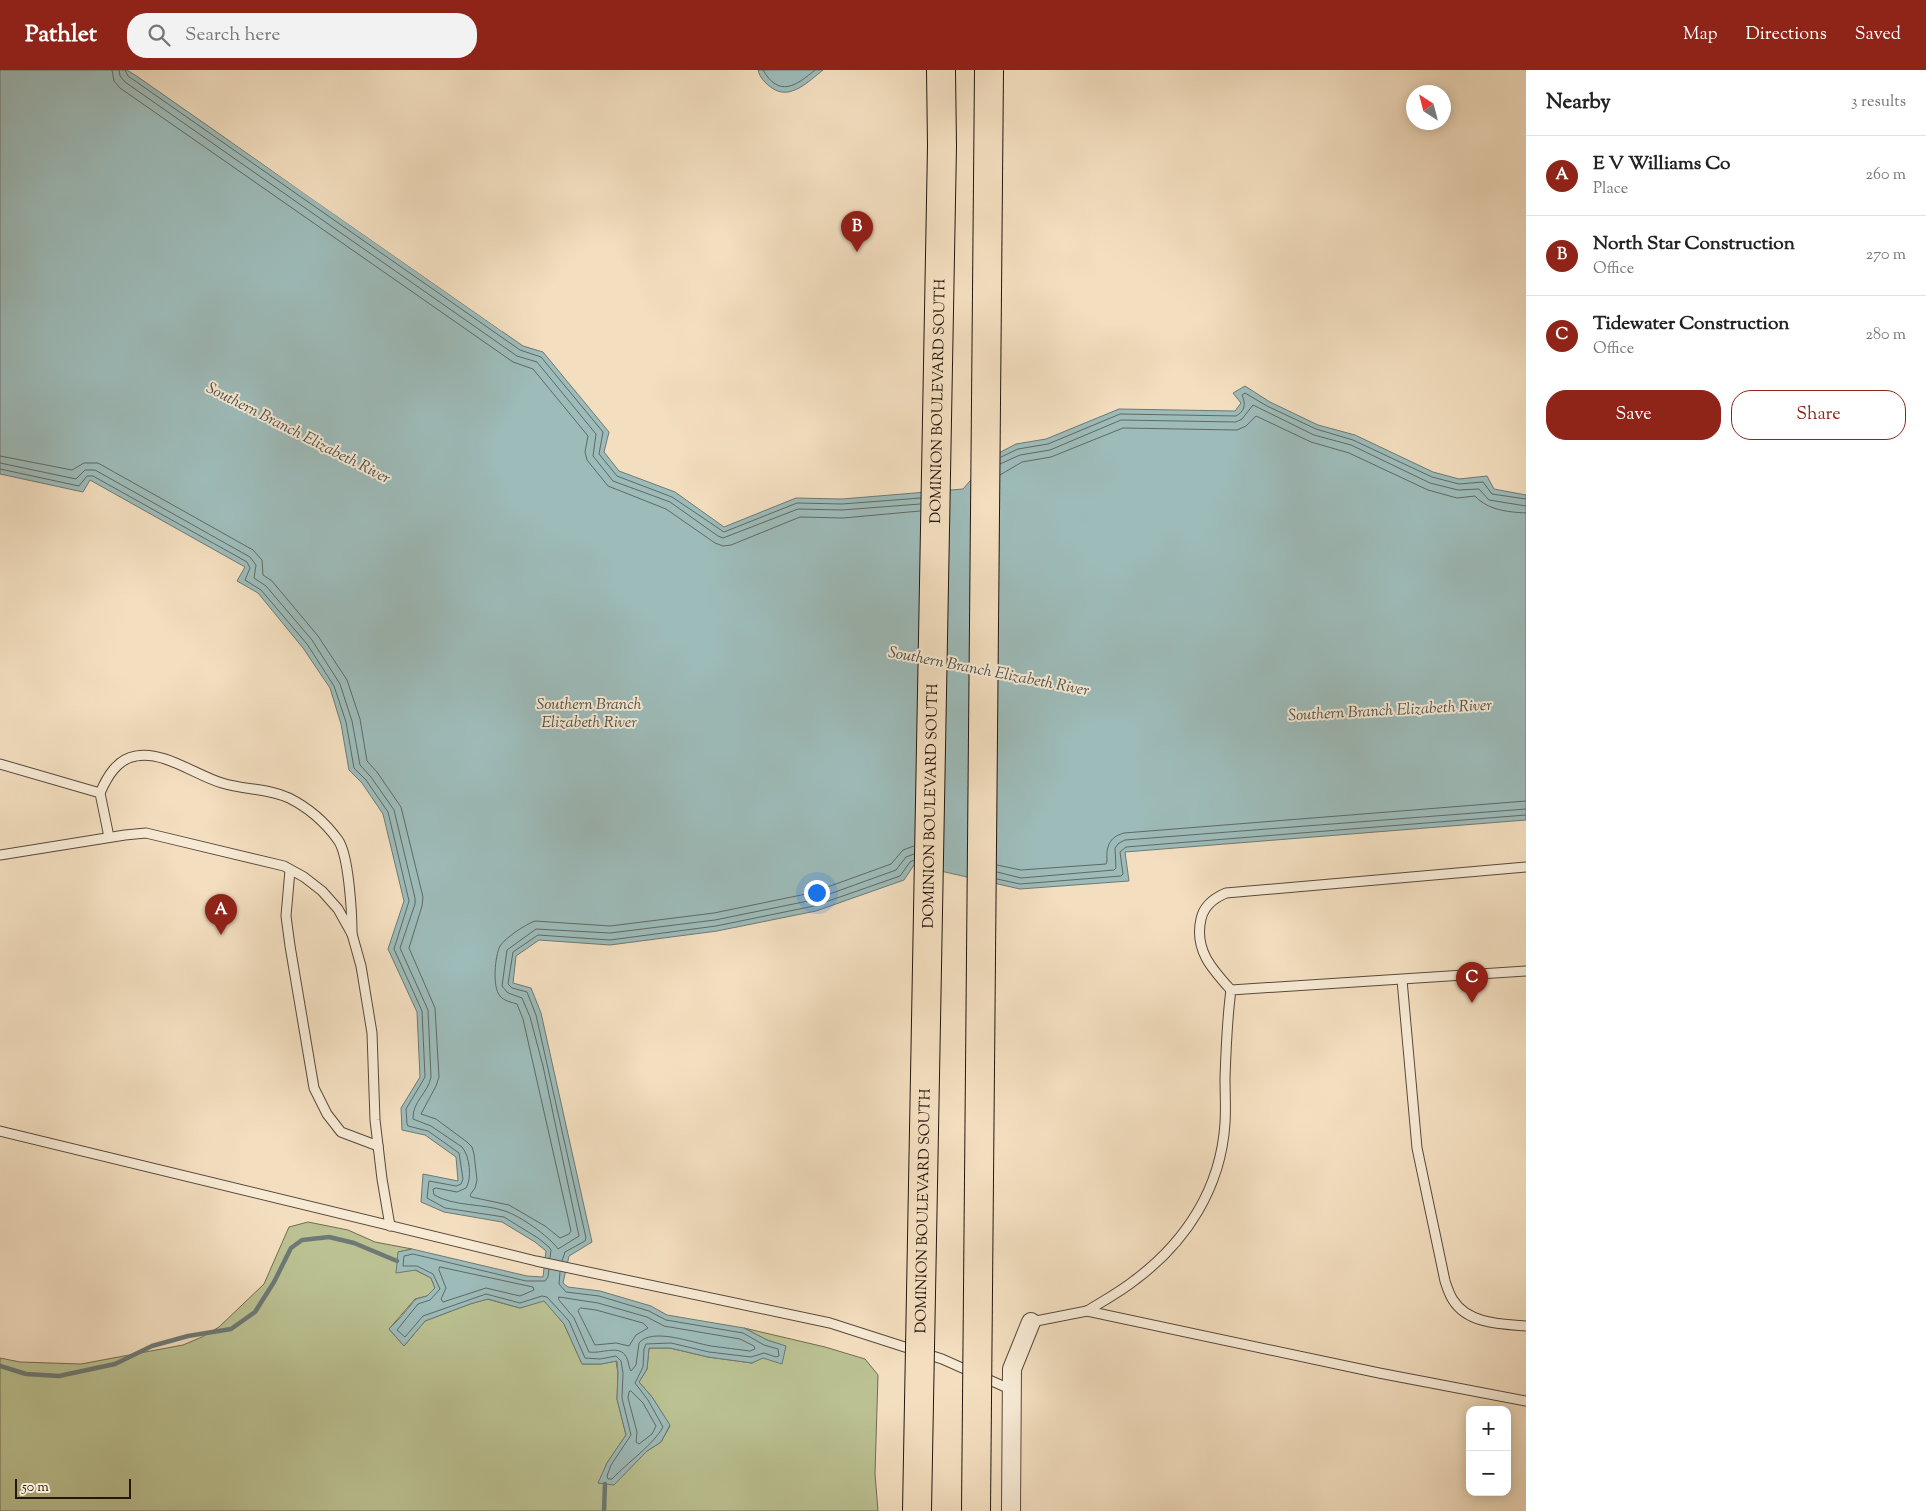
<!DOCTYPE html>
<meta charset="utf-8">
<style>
:root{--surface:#fff;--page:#f2f2f2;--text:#222;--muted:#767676;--line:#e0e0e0;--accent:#8f2418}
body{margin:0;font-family:"Sorts Mill Goudy",serif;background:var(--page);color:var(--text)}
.controls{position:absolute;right:15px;bottom:15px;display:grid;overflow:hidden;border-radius:10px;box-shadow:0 2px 12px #0003}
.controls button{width:45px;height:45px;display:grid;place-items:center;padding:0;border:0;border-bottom:1px solid var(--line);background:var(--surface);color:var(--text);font:25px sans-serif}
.compass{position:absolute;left:1406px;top:15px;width:45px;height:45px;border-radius:50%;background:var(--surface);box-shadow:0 2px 12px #0003;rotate:324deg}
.scale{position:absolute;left:15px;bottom:12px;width:116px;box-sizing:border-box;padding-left:5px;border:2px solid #24170f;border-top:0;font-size:14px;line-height:18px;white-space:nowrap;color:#24170f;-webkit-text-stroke:4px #f7ead5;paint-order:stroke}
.you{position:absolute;left:816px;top:822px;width:18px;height:18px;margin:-12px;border:4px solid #fff;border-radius:50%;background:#1a73e8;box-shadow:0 0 0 8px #1a73e833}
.badge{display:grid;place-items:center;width:32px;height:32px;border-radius:50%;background:var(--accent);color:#fff;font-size:16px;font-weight:700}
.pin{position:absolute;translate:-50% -41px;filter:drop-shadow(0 1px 2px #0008)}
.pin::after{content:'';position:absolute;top:26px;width:18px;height:15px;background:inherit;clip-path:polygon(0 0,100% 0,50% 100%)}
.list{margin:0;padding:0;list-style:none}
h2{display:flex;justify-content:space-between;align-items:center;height:65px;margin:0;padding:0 20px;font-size:21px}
h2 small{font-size:16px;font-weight:400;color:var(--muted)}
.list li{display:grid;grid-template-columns:32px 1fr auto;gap:15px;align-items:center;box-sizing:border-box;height:80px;padding:0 20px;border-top:1px solid var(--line)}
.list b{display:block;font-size:19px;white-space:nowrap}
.list p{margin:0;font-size:16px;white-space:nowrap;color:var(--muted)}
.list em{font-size:16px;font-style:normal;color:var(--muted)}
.actions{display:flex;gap:10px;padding:15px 20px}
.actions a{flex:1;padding:11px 0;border:1px solid var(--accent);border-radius:20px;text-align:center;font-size:18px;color:var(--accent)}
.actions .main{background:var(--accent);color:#fff}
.icon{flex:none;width:28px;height:28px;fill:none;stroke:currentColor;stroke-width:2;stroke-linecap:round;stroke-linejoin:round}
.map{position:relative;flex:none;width:1526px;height:1441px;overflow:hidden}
header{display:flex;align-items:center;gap:30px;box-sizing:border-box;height:70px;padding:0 25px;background:var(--accent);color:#fff}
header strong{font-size:24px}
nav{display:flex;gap:28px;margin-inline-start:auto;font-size:18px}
.search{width:350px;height:45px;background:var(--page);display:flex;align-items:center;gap:12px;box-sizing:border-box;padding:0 18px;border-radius:20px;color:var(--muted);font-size:19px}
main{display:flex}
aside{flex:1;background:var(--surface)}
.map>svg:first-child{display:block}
.green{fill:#bbc192;stroke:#706c50}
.water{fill:#9dbbb9;stroke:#6d7975}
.pier{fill:#f3debf}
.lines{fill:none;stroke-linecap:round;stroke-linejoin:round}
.shore{stroke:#606964;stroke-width:1}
.stream{stroke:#6d7975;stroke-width:4.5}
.lane-casing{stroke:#58493b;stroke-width:11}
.street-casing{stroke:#58493b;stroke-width:20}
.highway-casing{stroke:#24170f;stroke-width:30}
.lane{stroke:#f7ead5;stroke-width:9}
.street{stroke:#f7ead5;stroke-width:18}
.highway{stroke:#f3debf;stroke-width:28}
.highway-bridge-casing{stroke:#24170f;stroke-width:30;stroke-linecap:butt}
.highway-bridge{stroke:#f3debf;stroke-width:28}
.labels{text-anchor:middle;stroke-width:4;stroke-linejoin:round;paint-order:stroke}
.street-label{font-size:15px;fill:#24170f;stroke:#f7ead5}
.water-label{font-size:16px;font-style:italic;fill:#4e504a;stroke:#f7ead5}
</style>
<header>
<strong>Pathlet</strong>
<div class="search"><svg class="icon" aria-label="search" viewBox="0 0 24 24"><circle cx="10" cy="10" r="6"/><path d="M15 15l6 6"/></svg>Search here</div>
<nav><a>Map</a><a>Directions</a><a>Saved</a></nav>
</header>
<main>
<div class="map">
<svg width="1526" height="1441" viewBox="0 0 1526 1441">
<rect width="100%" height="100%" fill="#f3debf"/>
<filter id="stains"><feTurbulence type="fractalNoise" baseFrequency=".004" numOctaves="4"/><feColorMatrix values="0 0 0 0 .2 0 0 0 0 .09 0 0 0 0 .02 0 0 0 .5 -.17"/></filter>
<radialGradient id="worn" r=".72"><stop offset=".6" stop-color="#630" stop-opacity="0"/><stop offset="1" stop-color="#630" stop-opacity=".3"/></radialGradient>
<polygon class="green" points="308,1152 348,1160 375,1172 412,1179 398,1182 415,1200 431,1208 435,1218 427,1226 415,1229 389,1259 404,1276 425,1251 470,1234 487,1229 520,1238 544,1230 564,1254 582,1294 601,1294 616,1291 618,1303 617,1329 626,1365 607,1393 599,1413 614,1414 647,1381 661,1372 670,1356 652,1327 639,1312 647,1299 649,1278 670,1278 708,1287 752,1293 785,1276 767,1270 744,1258 825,1277 865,1289 878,1305 875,1404 878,1441 0,1441 0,1288 20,1292 81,1294 183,1275 202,1267 219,1257 264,1214 289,1157"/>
<g class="water">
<polygon points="0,0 127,0 138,7 523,276 543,282 609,362 604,382 619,401 675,422 724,457 796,428 842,429 963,419 991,387 1016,374 1046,369 1119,339 1235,341 1241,333 1233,323 1245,316 1270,332 1318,355 1355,365 1433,402 1459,409 1487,406 1494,419 1526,425 1526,750 1125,782 1129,811 1020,819 914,795 904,810 816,841 717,861 610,875 539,870 516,886 513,913 531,918 541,943 592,1172 569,1186 563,1213 568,1217 600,1221 651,1236 667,1245 744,1258 767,1270 786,1276 782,1294 763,1288 752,1293 708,1287 670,1278 649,1278 647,1299 639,1312 652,1327 670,1355 661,1372 647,1381 614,1415 598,1413 607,1393 626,1365 617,1329 618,1303 617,1291 601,1294 582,1294 564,1254 544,1231 520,1238 488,1229 470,1234 425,1251 404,1276 389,1259 400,1248 416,1229 427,1226 435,1218 431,1208 416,1200 396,1203 398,1182 412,1179 527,1206 543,1207 546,1181 535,1172 502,1152 444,1142 421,1132 423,1104 458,1111 456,1087 425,1065 402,1060 401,1038 420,1007 417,942 388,879 404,831 383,744 362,713 349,700 341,654 330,618 303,578 258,523 237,511 245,497 90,410 83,422 0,404"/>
<path d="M758 0H823C809 11 790 31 772 18 765 13 760 8 758 0Z"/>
</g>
<polygon class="pier" points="226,65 303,119 503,259 502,261 301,121 225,67"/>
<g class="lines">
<g class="shore">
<polyline points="112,0 114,11 120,18 513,292 533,299 588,366 585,382 587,390 608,416 666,439 715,473 723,476 731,475 800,447 843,448 920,441"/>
<polyline points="119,0 120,6 125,12 517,286 537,292 596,364 593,386 613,411 670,432 718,466 723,468 798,439 842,440 920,434"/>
<polyline points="125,0 128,6 520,280 541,287 603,362 599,384 617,406 672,427 724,462 797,433 842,434 921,428"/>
<path d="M763 0C779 28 796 16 815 0"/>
<path d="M0 386 72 400 84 393H98L253 480 262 490 263 505 272 511 318 566 347 610 360 649 367 691 377 702 401 737 423 827 422 836 409 878 435 938 439 1007 436 1016 421 1044 436 1049 467 1072 472 1077 474 1084 477 1110 475 1118 470 1125 471 1127 509 1135 545 1156 560 1168 569 1164 571 1161 523 949 517 934C511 932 504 931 500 926 492 917 495 886 500 876 505 868 526 854 535 851L610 856 714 843 811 823 891 794 903 780 914 776"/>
<path d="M1001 387 1018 379 1048 374 1120 344 1236 346C1245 341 1246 334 1242 325L1245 323 1267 336 1316 359 1353 370 1432 407 1459 414 1483 412 1492 424 1526 429"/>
<path d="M0 393 76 409 85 400H95L250 487 256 495 254 508 266 516 312 570 340 614 352 651 360 695 371 707 394 740 415 828V834L400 878 428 940 431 1007C428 1023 412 1032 413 1049L431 1056 462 1077C470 1086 472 1109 466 1118L457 1122 436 1118 433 1119 434 1125C456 1137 481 1133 505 1141 520 1146 549 1166 558 1179L579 1166 543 996 530 947 522 928 508 923 502 916 507 880 536 859 610 863 715 850 813 830 896 800 906 787 914 784"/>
<polyline points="1000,394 1020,385 1050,380 1121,350 1236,352 1242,349 1253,335 1314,365 1351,375 1430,413 1458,420 1479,419 1489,430 1526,436"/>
<polyline points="0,399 79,416 87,406 93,406 247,492 250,498 245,510 261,520 307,574 334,616 346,652 354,698 366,710 388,742 409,831 394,879 422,941 425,1007 406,1039 407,1054 408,1056 428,1061 459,1083 463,1109 461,1114 456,1116 429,1111 427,1128 445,1138 504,1147 538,1168 549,1177 551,1180 550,1188"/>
<path d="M1000 405 1022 392 1051 387 1123 358 1237 360 1246 356 1256 346 1311 372 1349 383 1428 420 1457 428 1475 426C1488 440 1507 442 1526 443"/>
<path d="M997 795 1021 800 1106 794 1107 791C1106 777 1109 767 1124 763L1526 731"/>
<polyline points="997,802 1021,808 1114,800 1116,798 1115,778 1119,773 1125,770 1526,739"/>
<polyline points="997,809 1020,814 1121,806 1123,804 1120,782 1126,777 1526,745"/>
<polyline points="562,1191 565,1182 585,1171 586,1168 536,945 527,922 512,918 508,914 513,882 538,865 610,870 716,856 814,836 900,806 910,792 914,790"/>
<polygon points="440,1197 533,1217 534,1220 520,1226 486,1218 443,1232 441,1229 446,1218 439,1200"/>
<path d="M549 1199 548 1207 545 1211H526L413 1184 404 1186 403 1196H417L433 1204 440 1219 430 1230 418 1234 397 1260 405 1267 423 1246 486 1224 520 1233 542 1226 547 1227 569 1251 585 1288 600 1289 616 1286 621 1291 623 1303 622 1328 631 1365 611 1395 607 1406 608 1409H612C627 1393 654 1374 663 1357L648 1330 635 1313 643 1297 644 1279 646 1274 671 1273 709 1282 751 1287 764 1283 776 1287 779 1286 778 1279 764 1275 743 1263 666 1250 649 1241 599 1226 566 1222 559 1214 560 1202"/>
<path d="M559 1227 598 1233 647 1247 664 1256 740 1269 754 1276 755 1279 750 1281C737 1279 724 1278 711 1276 693 1273 652 1257 639 1273L636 1295 631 1301C628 1296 629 1290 625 1285 618 1275 600 1284 589 1282L574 1248 559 1230Z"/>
<polygon points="581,1238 596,1240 643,1253 648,1258 636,1265 629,1276 616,1273 595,1275 578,1241"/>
<polygon points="631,1321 643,1333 656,1356 652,1364 639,1374 636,1372 637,1362 628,1328 629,1322"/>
</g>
<g class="stream">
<polyline points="0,1296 26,1304 59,1306 115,1294 152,1276 188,1266 231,1259 255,1242 274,1212 291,1178 302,1170 329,1167 354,1173 397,1191"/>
<polyline points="604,1441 605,1414"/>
</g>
<defs>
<g id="lane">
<polyline points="0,694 100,723 109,767"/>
<path d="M100 723C107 707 117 689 136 686 163 680 197 706 222 713 244 720 268 718 289 728 309 738 325 752 338 770 349 785 352 844 352 864"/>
<polyline points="0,785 125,765 146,763 284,796 304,807 322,821 338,839 352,864 361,896 372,963 375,1050 382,1109 390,1156"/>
<polyline points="290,800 286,846 290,876 314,1018 327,1044 341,1062 378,1076"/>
<path d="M1402 910 1417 1078 1445 1211C1447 1217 1449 1224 1453 1230 1468 1254 1501 1254 1526 1256"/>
<path d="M1231 920C1212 899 1194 880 1201 849 1204 835 1214 828 1226 823L1526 797"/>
<polyline points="0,1061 536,1191 830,1253 942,1289 1012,1320"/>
<path d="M1087 1241C1103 1231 1120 1222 1135 1210 1186 1172 1221 1118 1225 1053 1226 1038 1225 1023 1225 1008 1226 978 1227 949 1231 920L1526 901"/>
<polyline points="1031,1252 1087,1241 1379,1303 1526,1331"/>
</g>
<polyline id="street" points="1011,1441 1012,1299 1031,1252"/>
<g id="highway">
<path id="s1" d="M926 951 942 76 941 0"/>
</g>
</defs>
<use href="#lane" class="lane-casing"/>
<use href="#street" class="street-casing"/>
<use href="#highway" class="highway-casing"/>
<use href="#lane" class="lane"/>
<use href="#street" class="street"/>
<use href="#highway" class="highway"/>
<defs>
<g id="highway-bridge">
<path id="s2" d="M917 1441 926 951"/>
<polyline points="976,1441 989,0"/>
</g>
</defs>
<use href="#highway-bridge" class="highway-bridge-casing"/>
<use href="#highway-bridge" class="highway-bridge"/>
</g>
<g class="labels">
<g class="street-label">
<text dy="5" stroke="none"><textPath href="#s1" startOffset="620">DOMINION BOULEVARD SOUTH</textPath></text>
<text dy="5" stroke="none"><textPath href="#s1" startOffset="215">DOMINION BOULEVARD SOUTH</textPath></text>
<text dy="5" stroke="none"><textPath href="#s2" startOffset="300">DOMINION BOULEVARD SOUTH</textPath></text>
</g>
<g class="water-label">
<text transform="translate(299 362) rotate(27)" y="6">Southern Branch Elizabeth River</text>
<text transform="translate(989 600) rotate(11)" y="6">Southern Branch Elizabeth River</text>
<text x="589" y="639">Southern Branch<tspan x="589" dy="18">Elizabeth River</tspan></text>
<text transform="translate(1390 639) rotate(-3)" y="6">Southern Branch Elizabeth River</text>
</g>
</g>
<rect width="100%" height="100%" filter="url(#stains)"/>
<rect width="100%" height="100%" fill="url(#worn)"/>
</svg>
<div class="controls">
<button>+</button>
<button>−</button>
</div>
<svg class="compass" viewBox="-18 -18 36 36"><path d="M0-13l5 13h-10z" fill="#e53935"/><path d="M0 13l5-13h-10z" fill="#767676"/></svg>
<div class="scale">50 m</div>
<div class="you"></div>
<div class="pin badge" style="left:221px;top:865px">A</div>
<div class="pin badge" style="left:857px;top:182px">B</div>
<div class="pin badge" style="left:1472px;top:933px">C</div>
</div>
<aside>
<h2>Nearby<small>3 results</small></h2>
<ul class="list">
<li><span class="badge">A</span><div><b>E V Williams Co</b><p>Place</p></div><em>260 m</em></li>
<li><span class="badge">B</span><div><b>North Star Construction</b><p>Office</p></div><em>270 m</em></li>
<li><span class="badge">C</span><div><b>Tidewater Construction</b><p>Office</p></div><em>280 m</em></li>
</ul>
<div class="actions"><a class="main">Save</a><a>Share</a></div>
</aside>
</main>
